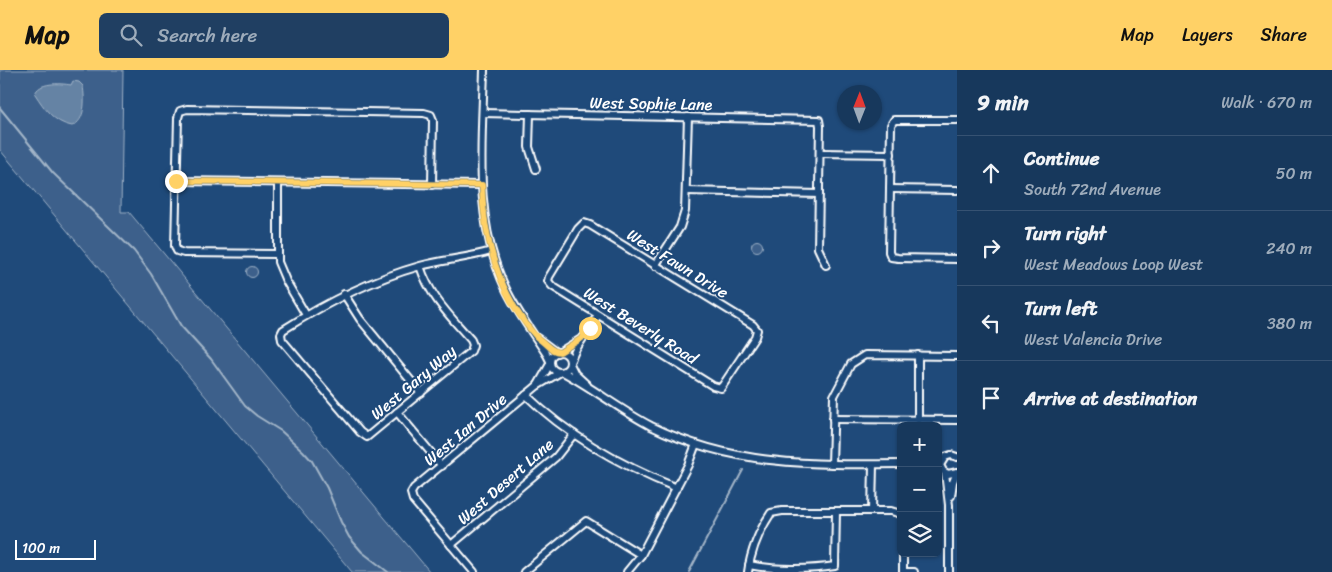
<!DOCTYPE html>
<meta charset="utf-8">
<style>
:root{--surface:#17385c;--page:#203f62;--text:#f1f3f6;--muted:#9eacbb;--line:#365272;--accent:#ffd166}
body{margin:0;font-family:Sriracha,sans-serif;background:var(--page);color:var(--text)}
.controls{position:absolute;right:15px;bottom:15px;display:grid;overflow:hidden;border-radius:8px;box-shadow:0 1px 4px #0004}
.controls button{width:45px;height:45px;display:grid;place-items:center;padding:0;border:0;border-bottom:1px solid var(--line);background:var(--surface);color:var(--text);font:25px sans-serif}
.compass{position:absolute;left:837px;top:15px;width:45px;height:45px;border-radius:50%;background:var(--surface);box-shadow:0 1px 4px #0004;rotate:1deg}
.scale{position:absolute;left:15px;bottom:12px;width:81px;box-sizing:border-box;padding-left:5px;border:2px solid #fff;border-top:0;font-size:14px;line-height:18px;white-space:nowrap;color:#fff;-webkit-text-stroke:4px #1f4a7a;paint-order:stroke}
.stop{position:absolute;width:15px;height:15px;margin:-11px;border:4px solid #ffd166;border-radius:50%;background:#fff}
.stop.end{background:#ffd166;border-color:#fff;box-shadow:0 1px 5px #0008}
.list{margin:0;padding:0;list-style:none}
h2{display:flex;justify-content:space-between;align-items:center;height:65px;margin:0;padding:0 20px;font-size:21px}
h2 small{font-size:16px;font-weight:400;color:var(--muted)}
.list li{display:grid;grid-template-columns:32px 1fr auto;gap:15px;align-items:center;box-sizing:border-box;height:75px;padding:0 20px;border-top:1px solid var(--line)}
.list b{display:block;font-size:19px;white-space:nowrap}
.list p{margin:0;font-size:16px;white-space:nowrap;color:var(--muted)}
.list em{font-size:16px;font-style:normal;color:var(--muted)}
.icon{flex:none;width:28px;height:28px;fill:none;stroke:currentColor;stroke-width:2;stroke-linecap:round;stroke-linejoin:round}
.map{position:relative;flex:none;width:957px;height:502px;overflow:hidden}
header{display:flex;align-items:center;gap:30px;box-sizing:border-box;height:70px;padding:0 25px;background:var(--accent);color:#111}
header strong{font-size:24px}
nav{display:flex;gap:28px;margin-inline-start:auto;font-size:18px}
.search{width:350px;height:45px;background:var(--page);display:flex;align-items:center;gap:12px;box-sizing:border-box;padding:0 18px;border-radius:8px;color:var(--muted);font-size:19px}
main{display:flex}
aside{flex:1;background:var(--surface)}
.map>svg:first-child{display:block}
.green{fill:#3c618b;stroke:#9eb0c5}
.water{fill:#6583a4;stroke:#a3b5c8}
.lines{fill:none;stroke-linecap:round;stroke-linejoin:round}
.stream{stroke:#a3b5c8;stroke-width:2}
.minor-casing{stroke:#fff;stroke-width:10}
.minor{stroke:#1f4a7a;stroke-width:6}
.route{stroke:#ffd166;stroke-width:6}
.labels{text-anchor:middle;stroke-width:4;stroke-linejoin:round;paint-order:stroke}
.street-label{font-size:16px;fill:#fff;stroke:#1f4a7a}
</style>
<header>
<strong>Map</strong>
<div class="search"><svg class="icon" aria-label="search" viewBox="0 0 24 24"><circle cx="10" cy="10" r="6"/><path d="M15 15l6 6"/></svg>Search here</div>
<nav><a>Map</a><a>Layers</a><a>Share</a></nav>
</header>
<main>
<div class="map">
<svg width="957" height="502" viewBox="0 0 957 502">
<rect width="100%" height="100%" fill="#1f4a7a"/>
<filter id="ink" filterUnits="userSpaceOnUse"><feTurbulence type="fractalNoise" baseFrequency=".02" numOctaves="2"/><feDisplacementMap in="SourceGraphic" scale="10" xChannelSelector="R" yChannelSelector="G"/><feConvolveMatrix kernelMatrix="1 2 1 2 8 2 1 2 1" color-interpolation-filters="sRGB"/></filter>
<g filter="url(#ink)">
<g class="green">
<polygon points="0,0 123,0 121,142 129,142 430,502 352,502 0,80"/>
<circle cx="757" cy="176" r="5.5"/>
<circle cx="252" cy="202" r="5.5"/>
</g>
<path class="water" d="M73 11 79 12 83 16C85 29 86 51 72 56 54 53 44 38 35 24 38 12 60 13 71 15Z"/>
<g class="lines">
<g class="stream">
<polyline points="0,38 53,103 134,181 151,204 181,256 211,289 245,336 257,346 281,361 303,381 312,391 327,418 341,452 349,467 362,482 388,502"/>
<polyline points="689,502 743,400"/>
</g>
<defs>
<g id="minor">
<path d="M484 0C482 73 473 149 505 217 516 241 533 263 547 285L550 291"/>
<polyline points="483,43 819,50 820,56 818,178 826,195"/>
<polyline points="530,44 529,77 536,99"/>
<polyline points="957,50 894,50 891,55 889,182 891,187 898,188 957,189"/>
<polyline points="820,83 891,84"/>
<polyline points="176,111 482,115"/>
<polyline points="278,113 278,192 286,211 306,245"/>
<polyline points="890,119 957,120"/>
<polyline points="687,121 819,124"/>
<polygon points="584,153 590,155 753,255 757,260 755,267 721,318 713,316 552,216 548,211 549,207 578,159"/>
<polyline points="277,184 184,183 177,181 175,176 178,48 180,41 187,39 424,43 431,45 433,50 432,115"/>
<path d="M420 196C430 227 450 246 471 270L473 275 471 281 367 367 360 362 282 270 281 264 283 260C327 232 370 210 420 196 443 190 468 188 491 181"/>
<polyline points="655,196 680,157 685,141 688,47"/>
<polyline points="344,224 360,249 421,323"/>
<polyline points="537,268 557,283"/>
<circle cx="560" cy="292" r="10"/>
<polyline points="560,282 581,269"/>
<polyline points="570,292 576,279 598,245"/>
<polyline points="570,294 575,304 587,315"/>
<path d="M563 302C593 318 620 340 651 356 733 396 811 395 901 394"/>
<polyline points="538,315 550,294"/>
<path d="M526 325C569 367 622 396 677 418"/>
<polyline points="397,342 442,396"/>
<polyline points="833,349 957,350"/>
<polyline points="918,350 918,285"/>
<polyline points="957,387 951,385 945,387 940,395 943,401 948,404 957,402"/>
<polyline points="832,394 834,326 851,294 865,285 957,286"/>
<polyline points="945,403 949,435 949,502"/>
<polyline points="951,426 953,412 957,402"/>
<polyline points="872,441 873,395"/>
<polyline points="451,475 556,387 574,364"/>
<polyline points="903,483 903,502"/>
<path d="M749 495C773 500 810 500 835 496L836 441"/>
<polyline points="474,502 413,430 411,423 414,418 537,316 559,303"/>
<polyline points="524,502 586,451 641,485"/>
<polyline points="627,502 641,485 688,395 696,374"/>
<path d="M748 502C751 480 759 461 771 443L782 441H891L901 444"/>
<polyline points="903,502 914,502"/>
</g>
</defs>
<use href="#minor" class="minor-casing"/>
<use href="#minor" class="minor"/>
</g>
</g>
<g class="lines" filter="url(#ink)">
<path class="route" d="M176 111 482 115C483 166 499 226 535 265 537 268 541 270 544 273 549 277 553 282 560 282L582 268 590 258"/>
</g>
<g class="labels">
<g class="street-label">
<text transform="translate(651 33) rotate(1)" y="6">West Sophie Lane</text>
<text transform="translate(678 193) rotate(32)" y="6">West Fawn Drive</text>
<text transform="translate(641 255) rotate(32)" y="6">West Beverly Road</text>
<text transform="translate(413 312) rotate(-40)" y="6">West Gary Way</text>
<text transform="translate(465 359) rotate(-40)" y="6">West Ian Drive</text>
<text transform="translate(505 411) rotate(-41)" y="6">West Desert Lane</text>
</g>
</g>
</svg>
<div class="controls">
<button>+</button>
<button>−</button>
<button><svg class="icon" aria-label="layers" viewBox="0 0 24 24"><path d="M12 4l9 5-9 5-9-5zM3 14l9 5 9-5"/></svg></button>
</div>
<svg class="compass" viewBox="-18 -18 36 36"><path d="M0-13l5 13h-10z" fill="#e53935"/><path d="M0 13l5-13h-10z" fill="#9eacbb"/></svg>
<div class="scale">100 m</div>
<div class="stop" style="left:590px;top:258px"></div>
<div class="stop end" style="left:176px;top:111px"></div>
</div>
<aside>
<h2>9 min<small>Walk · 670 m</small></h2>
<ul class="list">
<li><svg class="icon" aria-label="ahead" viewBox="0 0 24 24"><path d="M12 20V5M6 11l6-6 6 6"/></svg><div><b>Continue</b><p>South 72nd Avenue</p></div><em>50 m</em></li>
<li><svg class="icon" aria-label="right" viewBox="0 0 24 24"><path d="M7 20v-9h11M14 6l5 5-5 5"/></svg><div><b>Turn right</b><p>West Meadows Loop West</p></div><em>240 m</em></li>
<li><svg class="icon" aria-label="left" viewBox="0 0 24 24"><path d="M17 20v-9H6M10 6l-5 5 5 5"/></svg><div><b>Turn left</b><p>West Valencia Drive</p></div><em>380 m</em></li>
<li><svg class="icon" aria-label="arrive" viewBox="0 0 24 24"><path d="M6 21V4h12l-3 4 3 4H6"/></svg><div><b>Arrive at destination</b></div></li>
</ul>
</aside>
</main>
